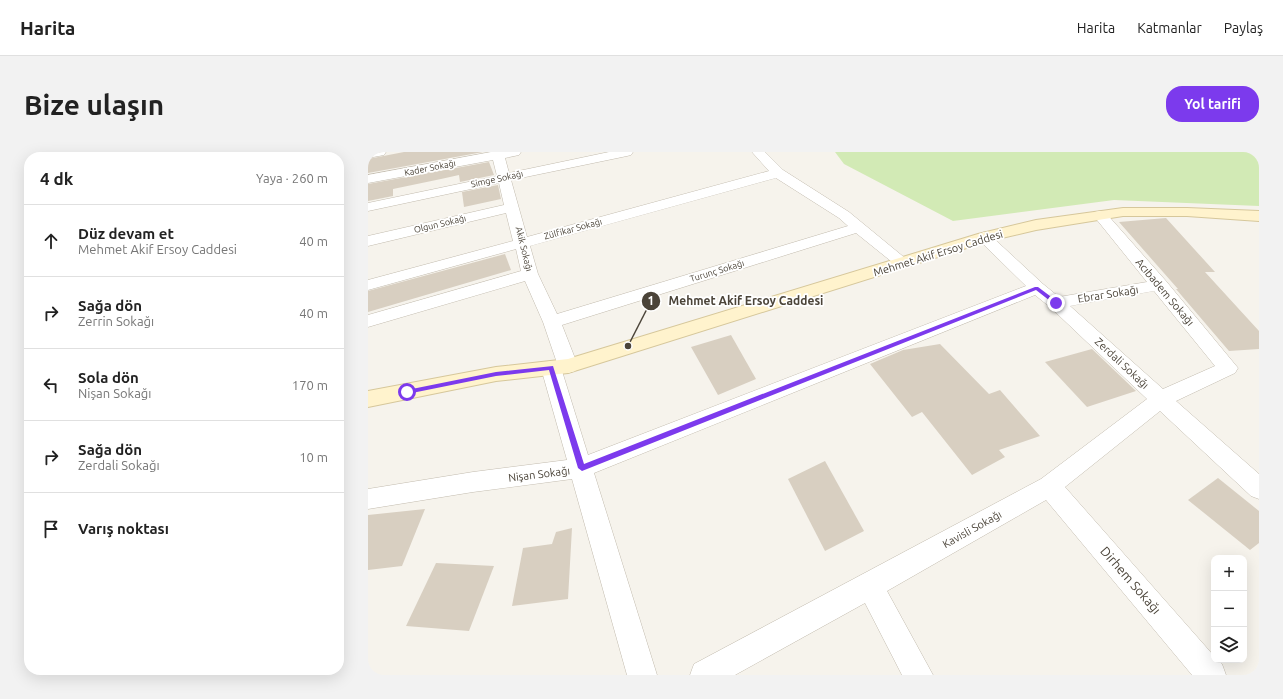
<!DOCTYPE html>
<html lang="tr">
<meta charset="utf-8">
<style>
:root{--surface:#fff;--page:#f2f2f2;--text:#222;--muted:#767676;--line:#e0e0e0;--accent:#7c3aed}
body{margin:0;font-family:Ubuntu,sans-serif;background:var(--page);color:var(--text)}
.controls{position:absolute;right:12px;bottom:12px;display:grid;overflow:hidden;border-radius:8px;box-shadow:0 4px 16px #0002}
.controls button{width:36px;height:36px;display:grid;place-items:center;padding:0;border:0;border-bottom:1px solid var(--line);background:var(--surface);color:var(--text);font:20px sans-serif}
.stop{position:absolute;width:12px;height:12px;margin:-9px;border:3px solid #7c3aed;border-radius:50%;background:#fff}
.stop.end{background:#7c3aed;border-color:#fff;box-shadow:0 1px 4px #0008}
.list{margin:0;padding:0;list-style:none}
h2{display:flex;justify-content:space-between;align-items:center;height:52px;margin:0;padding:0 16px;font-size:17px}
h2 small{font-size:13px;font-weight:400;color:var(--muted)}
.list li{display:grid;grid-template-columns:26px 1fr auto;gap:12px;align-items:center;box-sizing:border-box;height:72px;padding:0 16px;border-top:1px solid var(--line)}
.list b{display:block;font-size:15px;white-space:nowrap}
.list p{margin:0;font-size:13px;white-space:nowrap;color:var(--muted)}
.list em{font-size:13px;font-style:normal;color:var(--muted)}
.icon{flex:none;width:22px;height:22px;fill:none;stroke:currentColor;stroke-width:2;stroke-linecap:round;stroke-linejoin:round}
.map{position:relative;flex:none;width:891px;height:523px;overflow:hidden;border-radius:16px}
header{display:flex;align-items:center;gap:24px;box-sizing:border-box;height:56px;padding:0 20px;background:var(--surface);border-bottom:1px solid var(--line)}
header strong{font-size:19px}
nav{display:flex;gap:22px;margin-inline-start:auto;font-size:14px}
.intro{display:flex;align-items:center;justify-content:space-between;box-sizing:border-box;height:96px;padding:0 24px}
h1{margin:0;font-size:28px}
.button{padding:10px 18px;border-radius:16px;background:var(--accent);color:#fff;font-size:14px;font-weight:700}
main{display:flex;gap:24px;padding:0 24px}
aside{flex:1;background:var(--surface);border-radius:16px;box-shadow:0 4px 16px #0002}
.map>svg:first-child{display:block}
.green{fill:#d2eab5}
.building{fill:#d8cfc1}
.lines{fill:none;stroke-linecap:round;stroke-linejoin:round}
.street-casing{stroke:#c2bbae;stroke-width:1}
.secondary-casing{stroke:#d6c79b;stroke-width:2}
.street{fill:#fff;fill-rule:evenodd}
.secondary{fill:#fff3cd;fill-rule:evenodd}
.route{fill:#7c3aed}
.labels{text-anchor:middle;stroke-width:3.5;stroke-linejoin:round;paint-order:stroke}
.far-street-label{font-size:9px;fill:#4b4439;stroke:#fff}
.street-label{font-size:11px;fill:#4b4439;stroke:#fff}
.near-street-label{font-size:13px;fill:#4b4439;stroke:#fff}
.leader{fill:none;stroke:#4b4439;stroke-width:1.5}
.callout-dot{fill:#4b4439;stroke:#fff;stroke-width:1.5}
.mark-label{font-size:12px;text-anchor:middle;font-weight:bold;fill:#fff}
.callout-label{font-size:12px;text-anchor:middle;font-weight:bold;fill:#4b4439;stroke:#fff;stroke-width:3.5;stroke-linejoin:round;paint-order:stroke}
</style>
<header>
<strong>Harita</strong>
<nav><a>Harita</a><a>Katmanlar</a><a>Paylaş</a></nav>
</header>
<div class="intro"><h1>Bize ulaşın</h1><a class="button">Yol tarifi</a></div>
<main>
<aside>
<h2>4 dk<small>Yaya · 260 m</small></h2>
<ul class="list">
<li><svg class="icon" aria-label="ahead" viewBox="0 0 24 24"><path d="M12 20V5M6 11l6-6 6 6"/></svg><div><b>Düz devam et</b><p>Mehmet Akif Ersoy Caddesi</p></div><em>40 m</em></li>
<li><svg class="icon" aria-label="right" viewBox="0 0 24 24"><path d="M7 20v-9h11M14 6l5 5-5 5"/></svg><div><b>Sağa dön</b><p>Zerrin Sokağı</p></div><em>40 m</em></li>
<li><svg class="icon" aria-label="left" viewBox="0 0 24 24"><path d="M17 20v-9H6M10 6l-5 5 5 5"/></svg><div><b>Sola dön</b><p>Nişan Sokağı</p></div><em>170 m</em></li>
<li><svg class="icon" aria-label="right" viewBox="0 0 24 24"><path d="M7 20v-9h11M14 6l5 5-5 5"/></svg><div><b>Sağa dön</b><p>Zerdali Sokağı</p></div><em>10 m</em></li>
<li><svg class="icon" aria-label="arrive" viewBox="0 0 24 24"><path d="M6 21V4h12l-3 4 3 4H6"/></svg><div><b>Varış noktası</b></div></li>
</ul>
</aside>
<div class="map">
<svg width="891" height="523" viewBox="0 0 891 523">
<rect width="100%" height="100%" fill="#f6f3ec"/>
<polygon class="green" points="467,0 891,0 891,54 746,48 585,69 476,12"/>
<g class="building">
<polygon points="36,0 115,0 0,21 0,7"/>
<polygon points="121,10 126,23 92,30 91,23 73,27 25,37 25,44 0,49 0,32"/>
<polygon points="130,33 133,47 96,55 94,40"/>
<polygon points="798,66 847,120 837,120 891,179 891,197 861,199 808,137 810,137 751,70"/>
<polygon points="137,102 143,118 0,160 0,139"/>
<polygon points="363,183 388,227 350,243 323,195"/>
<polygon points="572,192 621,242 632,238 672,284 631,298 637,305 604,323 554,260 544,265 502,212 535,198"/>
<polygon points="724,197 768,239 719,255 677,210"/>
<polygon points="457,309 496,379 457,399 420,327"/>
<polygon points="850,326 891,359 891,391 882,398 820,348"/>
<polygon points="57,357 34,414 0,418 0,363"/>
<polygon points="204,376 200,447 144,454 155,396 184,392 188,380"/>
<polygon points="68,411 126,414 101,479 38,474"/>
</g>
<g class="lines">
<defs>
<g id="street">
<polygon points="0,0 18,0 16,3 0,6"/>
<path d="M123 0H153L151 3 137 6 141 21 241 0H265L263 3 259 4 143 28 159 85 401 19 384 0H397L415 18 481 60 543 111 541 114 535 116 529 114 488 81 194 173 210 214 207 219 200 221 194 219 220 303 658 134 611 88 608 85 611 82 616 80 621 82 675 132 691 145 779 130 725 63 727 60 732 59 737 60 798 129 870 216 867 221 808 249 891 322V347L883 344 792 259 697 335 846 504V508H850L854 512 858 523H824L678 348 519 439 565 523H534L497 451 367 523H322L326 512 673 327 779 247 682 155 667 143 226 321 289 523H259L204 327 105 340 0 357V337L105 320 199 308 173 216 176 211 183 209 189 211 175 170 157 129 0 175V163L153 119 148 97 0 138V128L145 89 138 61 0 94V84L136 53 131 31 0 59V51L129 24 125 8 0 31V23ZM408 26 471 66 480 74 189 162 170 122 162 94ZM786 139 847 214 795 237 702 154Z"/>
</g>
<polygon id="secondary" points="755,56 819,56 891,59 891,69 819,64 755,64 668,78 621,89 200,221 128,229 0,255 0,239 128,215 200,207 610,82 668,68"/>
</defs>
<use href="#street" class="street-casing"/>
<use href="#secondary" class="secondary-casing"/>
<use href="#street" class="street"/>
<use href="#secondary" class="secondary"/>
</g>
<polygon class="route" points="667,135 670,135 690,150 690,152 686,152 668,138 214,319 210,316 181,218 128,224 39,242 36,240 39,238 128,220 185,214 216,312"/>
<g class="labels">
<g class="far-street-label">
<text transform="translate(62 16) rotate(-11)" y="3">Kader Sokağı</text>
<text transform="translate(129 27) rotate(-12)" y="3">Simge Sokağı</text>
<text transform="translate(72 72) rotate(-13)" y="3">Olgun Sokağı</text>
<text transform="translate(205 77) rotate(-15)" y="3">Zülfikar Sokağı</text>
<text transform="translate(156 97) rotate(76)" y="3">Akik Sokağı</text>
<text transform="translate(349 119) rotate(-17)" y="3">Turunç Sokağı</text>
</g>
<g class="street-label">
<text transform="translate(570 101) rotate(-17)" y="4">Mehmet Akif Ersoy Caddesi</text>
<text transform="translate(797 140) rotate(50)" y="4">Acıbadem Sokağı</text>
<text transform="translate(740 142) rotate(-9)" y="4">Ebrar Sokağı</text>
<text transform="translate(754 211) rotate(43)" y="4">Zerdali Sokağı</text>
<text transform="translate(171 322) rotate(-7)" y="4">Nişan Sokağı</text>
<text transform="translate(604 377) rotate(-29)" y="4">Kavisli Sokağı</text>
</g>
<g class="near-street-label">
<text transform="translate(763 428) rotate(49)" y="5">Dirhem Sokağı</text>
</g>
</g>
<path class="leader" d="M260 194L283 149"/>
<g class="callout-dot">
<circle cx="260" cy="194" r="4"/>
<circle cx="283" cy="149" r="10"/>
</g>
<g class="mark-label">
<text x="283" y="153">1</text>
</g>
<g class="callout-label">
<text x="378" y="153">Mehmet Akif Ersoy Caddesi</text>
</g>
</svg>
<div class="controls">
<button>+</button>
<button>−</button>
<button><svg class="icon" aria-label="layers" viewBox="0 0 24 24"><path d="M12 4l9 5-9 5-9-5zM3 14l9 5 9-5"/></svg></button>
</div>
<div class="stop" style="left:39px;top:240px"></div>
<div class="stop end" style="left:688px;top:151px"></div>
</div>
</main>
